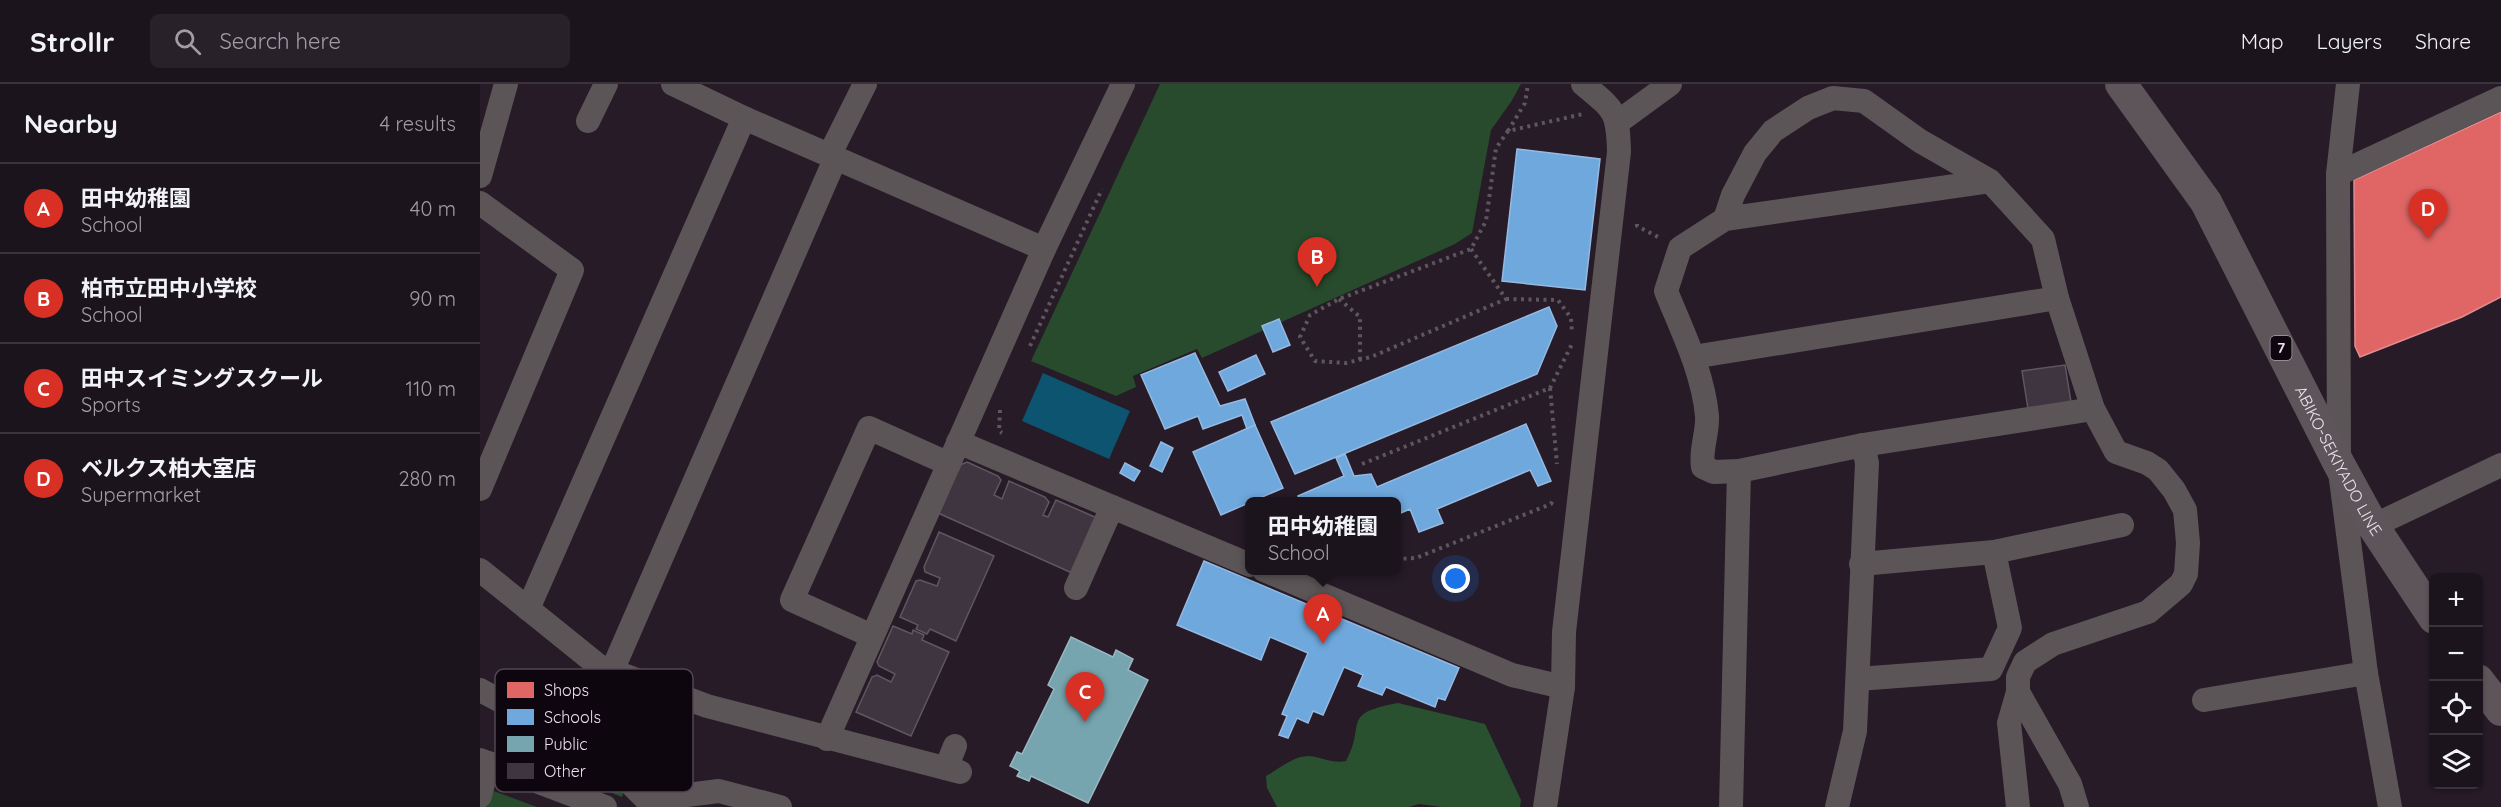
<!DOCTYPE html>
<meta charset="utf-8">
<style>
:root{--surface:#1c141d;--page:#29212a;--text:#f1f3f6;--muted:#a09ea4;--line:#3a333b;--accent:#d93025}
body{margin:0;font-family:Quicksand,"Noto Sans JP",sans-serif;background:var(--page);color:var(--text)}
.controls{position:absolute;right:18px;bottom:18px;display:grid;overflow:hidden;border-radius:9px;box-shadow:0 2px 4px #0004}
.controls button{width:54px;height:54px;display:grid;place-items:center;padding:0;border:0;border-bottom:2px solid var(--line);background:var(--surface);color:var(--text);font:30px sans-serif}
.you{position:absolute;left:976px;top:495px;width:21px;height:21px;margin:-15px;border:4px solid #fff;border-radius:50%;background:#1a73e8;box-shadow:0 0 0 9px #1a73e833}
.badge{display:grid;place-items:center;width:39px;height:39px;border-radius:50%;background:var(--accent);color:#fff;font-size:20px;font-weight:700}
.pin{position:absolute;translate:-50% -50px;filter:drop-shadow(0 2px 3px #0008)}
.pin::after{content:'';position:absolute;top:32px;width:21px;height:18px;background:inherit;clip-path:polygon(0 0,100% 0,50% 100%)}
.popup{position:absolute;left:765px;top:413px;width:156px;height:78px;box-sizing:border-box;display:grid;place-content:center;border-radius:9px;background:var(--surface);filter:drop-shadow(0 2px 4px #0005);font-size:20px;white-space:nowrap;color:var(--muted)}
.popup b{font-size:22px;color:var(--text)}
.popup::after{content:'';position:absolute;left:50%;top:100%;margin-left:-12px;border:12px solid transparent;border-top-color:var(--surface)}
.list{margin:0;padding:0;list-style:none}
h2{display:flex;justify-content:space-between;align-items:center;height:78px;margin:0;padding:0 24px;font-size:26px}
h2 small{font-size:20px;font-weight:400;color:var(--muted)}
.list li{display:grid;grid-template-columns:39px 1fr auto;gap:18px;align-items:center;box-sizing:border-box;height:90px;padding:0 24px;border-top:2px solid var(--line)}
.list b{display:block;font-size:22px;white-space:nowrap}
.list p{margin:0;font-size:20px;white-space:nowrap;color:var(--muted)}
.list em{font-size:20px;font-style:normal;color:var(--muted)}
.icon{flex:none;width:33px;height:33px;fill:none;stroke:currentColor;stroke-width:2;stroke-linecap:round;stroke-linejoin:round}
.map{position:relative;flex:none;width:2021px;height:723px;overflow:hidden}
header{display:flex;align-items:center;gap:36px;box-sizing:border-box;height:84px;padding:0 30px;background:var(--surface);border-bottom:2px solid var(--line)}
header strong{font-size:28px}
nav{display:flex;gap:33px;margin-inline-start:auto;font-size:21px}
.search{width:420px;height:54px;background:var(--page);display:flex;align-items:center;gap:15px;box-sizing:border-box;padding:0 21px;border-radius:9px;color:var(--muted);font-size:22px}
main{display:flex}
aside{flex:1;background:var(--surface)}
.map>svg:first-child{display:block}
.green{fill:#274b2c}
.forest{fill:#29512f}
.water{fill:#0d5471}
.shops{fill:#e06666;stroke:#e48b8f;stroke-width:1.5}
.schools{fill:#6fa8dc;stroke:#95b9e2;stroke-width:1.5}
.public{fill:#76a5af;stroke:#9ab7c2;stroke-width:1.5}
.building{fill:#3e3540;stroke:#605662;stroke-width:1.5}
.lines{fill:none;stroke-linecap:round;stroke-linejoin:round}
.path{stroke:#5d565b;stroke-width:4;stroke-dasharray:3 4.5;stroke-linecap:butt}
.minor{stroke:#5b5557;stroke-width:24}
.major{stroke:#5d5559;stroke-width:32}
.labels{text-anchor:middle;stroke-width:6;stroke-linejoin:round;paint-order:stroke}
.shield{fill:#0e060e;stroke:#ab9fac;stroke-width:1.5}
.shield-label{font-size:15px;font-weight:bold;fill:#eee0ef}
.street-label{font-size:16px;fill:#eee0ef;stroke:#0e060e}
.key{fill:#0e060e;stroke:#514752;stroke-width:1.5}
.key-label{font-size:16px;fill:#eee0ef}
</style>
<header>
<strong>Strollr</strong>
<div class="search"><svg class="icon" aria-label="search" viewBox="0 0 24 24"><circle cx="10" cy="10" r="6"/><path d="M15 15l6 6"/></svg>Search here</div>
<nav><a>Map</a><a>Layers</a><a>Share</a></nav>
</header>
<main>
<aside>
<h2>Nearby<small>4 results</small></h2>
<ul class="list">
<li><span class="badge">A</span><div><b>田中幼稚園</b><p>School</p></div><em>40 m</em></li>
<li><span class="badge">B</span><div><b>柏市立田中小学校</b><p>School</p></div><em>90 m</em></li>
<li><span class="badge">C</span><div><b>田中スイミングスクール</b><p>Sports</p></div><em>110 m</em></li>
<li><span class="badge">D</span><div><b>ベルクス柏大室店</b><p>Supermarket</p></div><em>280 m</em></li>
</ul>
</aside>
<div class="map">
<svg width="2021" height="723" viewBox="0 0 2021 723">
<rect width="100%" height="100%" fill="#261b27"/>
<g class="green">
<polygon points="680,0 1041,0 1031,18 1011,46 992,149 975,160 722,274 717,265 653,292 656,303 636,312 551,277"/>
<polygon points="0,702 57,723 0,723"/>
</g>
<g class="forest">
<path d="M918 619 1005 640 1041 716 1040 723H962L939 720 929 723H797L787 704 786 692C799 685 813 672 829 672 842 673 853 680 866 677 887 639 859 630 918 619Z"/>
<polygon points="99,660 144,707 142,713 84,690"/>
</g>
<polygon class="water" points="563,289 650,327 629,375 542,337"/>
<polygon class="shops" points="2021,28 2021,213 1982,233 1880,273 1875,262 1874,96"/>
<g class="schools">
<polygon points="1037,65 1120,75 1105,206 1022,197"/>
<polygon points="1069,223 1077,242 1057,290 815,390 791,338"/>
<polygon points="799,235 810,261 793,268 782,242"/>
<polygon points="715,269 740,322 765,315 775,341 767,345 762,331 723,345 718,332 685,345 661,291"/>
<polygon points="776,271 785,290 748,307 739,288"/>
<polygon points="1046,340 1071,397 1058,402 1050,386 957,425 963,439 939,448 930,425 916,431 916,418 820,418 818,412 864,392 856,374 865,370 874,392 891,390 897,403"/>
<polygon points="775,341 803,404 741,431 713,368"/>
<polygon points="681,358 693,364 682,388 670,382"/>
<polygon points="645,379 660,387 654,397 640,389"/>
<polygon points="724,477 979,584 965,616 958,614 955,623 906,603 902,611 878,602 883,591 864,583 843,631 833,627 828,639 817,634 808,654 799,651 807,632 802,630 828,569 790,553 781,576 697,541"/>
</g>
<polygon class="public" points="591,553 633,573 636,566 653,575 648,586 668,596 608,719 551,692 549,697 537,692 540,687 530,682 537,668 542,670 574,605 568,601"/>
<g class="building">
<polygon points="1585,281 1591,318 1548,325 1542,287"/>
<polygon points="487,378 518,392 521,396 514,411 522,415 529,397 565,413 569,418 563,431 568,433 576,416 617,434 592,489 458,429 480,381"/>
<polygon points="459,448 514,472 476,557 450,545 447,550 436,545 438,541 420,533 436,497 440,496 457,502 460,494 445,488 444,483"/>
<polygon points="413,542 432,550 433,546 444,551 442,556 469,568 431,652 376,628 392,593 397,591 411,598 415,590 399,582 397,578"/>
</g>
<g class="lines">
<g class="path">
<polyline points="1028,47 1045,19 1048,0"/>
<polyline points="1157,140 1157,142 1180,154"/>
<polyline points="991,165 1026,215 891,273 866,279 835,277 820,253 830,231 859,215 991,165 1006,137 1016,64 1028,47 1103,30"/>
<polyline points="859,215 880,233 880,276"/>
<polyline points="1026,215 1078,216 1091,234 1092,249"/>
<polyline points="550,262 622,105"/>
<polyline points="1070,304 1077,380"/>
<polyline points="520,326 519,347 522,349"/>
<polyline points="882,380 1070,304 1092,260"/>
<polyline points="916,475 936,474 1071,420 1074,414"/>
</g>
<g class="minor">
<polyline points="193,0 264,34 564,165"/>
<polyline points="1868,0 1858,90 1859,380 1886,589 1910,723"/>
<polyline points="108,37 126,0"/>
<polyline points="1138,38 1190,0"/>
<polyline points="350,70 385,0"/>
<polyline points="1858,90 2021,14"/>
<polyline points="0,92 26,0"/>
<polyline points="0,119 92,186 0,405"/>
<path d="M1245 135 1253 111 1275 69 1293 47 1328 24 1353 14 1384 17 1440 57 1510 97 1563 155 1577 214 1613 325 1383 361 1259 387 1234 388 1223 383C1220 365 1228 350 1227 332 1223 288 1202 247 1186 207L1200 164 1245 135 1510 97"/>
<polyline points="1213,273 1577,214"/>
<polyline points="478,358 770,481"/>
<polyline points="1893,442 2021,381"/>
<polyline points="1381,480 1514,468 1642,441"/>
<polyline points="0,486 119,582 227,622 480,688"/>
<polyline points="784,486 1032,591 1083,603"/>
<polyline points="596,504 632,423"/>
<polyline points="48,525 264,34"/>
<polyline points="392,552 312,516 389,344 469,380"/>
<polyline points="132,587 356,73"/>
<polyline points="1378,595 1511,585 1530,544 1514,468"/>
<polyline points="0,606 45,630 109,658 167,716 239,707 300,723"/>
<polyline points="1538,608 1590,700 1597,723"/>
<polyline points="1724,616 1886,589"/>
<polyline points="347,655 564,165 643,0"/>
<polyline points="0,676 125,723"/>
<polyline points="466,684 475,662"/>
<polyline points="0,712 8,679"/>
<path d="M1065 723 1083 603 1084 548 1139 68C1138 26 1134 26 1103 0"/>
<polyline points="1251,723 1259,387"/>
<polyline points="1357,723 1375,647 1387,379 1383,361"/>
<polyline points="1538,723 1529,639 1538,608 1538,593 1545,578 1573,560 1668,528 1701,500 1706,490 1708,459 1705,426 1694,406 1678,386 1667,379 1636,368 1613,325"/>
</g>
<g class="major">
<path id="s1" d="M1641 0 1726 118 1859 380 1893 442 1954 534"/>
<polyline points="1998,596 2021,626"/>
</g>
</g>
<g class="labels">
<rect class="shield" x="1790.5" y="252" width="21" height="24" rx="4.5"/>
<g class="shield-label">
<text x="1801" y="269">7</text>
</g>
<g class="street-label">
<text dy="6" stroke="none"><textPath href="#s1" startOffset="436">ABIKO-SEKIYADO LINE</textPath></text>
</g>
</g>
<rect x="15" y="585" width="198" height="123" rx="9" class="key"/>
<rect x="27" y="598" width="27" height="16" fill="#e06666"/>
<rect x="27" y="625" width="27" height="16" fill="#6fa8dc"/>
<rect x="27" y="652" width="27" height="16" fill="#76a5af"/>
<rect x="27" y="679" width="27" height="16" fill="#3e3540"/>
<g class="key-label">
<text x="64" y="612">Shops</text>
<text x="64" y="639">Schools</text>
<text x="64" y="666">Public</text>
<text x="64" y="693">Other</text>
</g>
</svg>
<div class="controls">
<button>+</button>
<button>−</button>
<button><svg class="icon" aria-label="locate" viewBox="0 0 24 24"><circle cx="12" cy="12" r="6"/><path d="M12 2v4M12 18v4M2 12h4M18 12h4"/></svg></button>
<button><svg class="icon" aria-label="layers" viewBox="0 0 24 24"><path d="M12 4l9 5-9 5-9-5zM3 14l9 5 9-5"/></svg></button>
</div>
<div class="you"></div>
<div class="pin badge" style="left:843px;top:560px">A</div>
<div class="popup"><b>田中幼稚園</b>School</div>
<div class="pin badge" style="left:837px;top:203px">B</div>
<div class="pin badge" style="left:605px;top:638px">C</div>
<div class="pin badge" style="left:1948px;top:155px">D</div>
</div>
</main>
